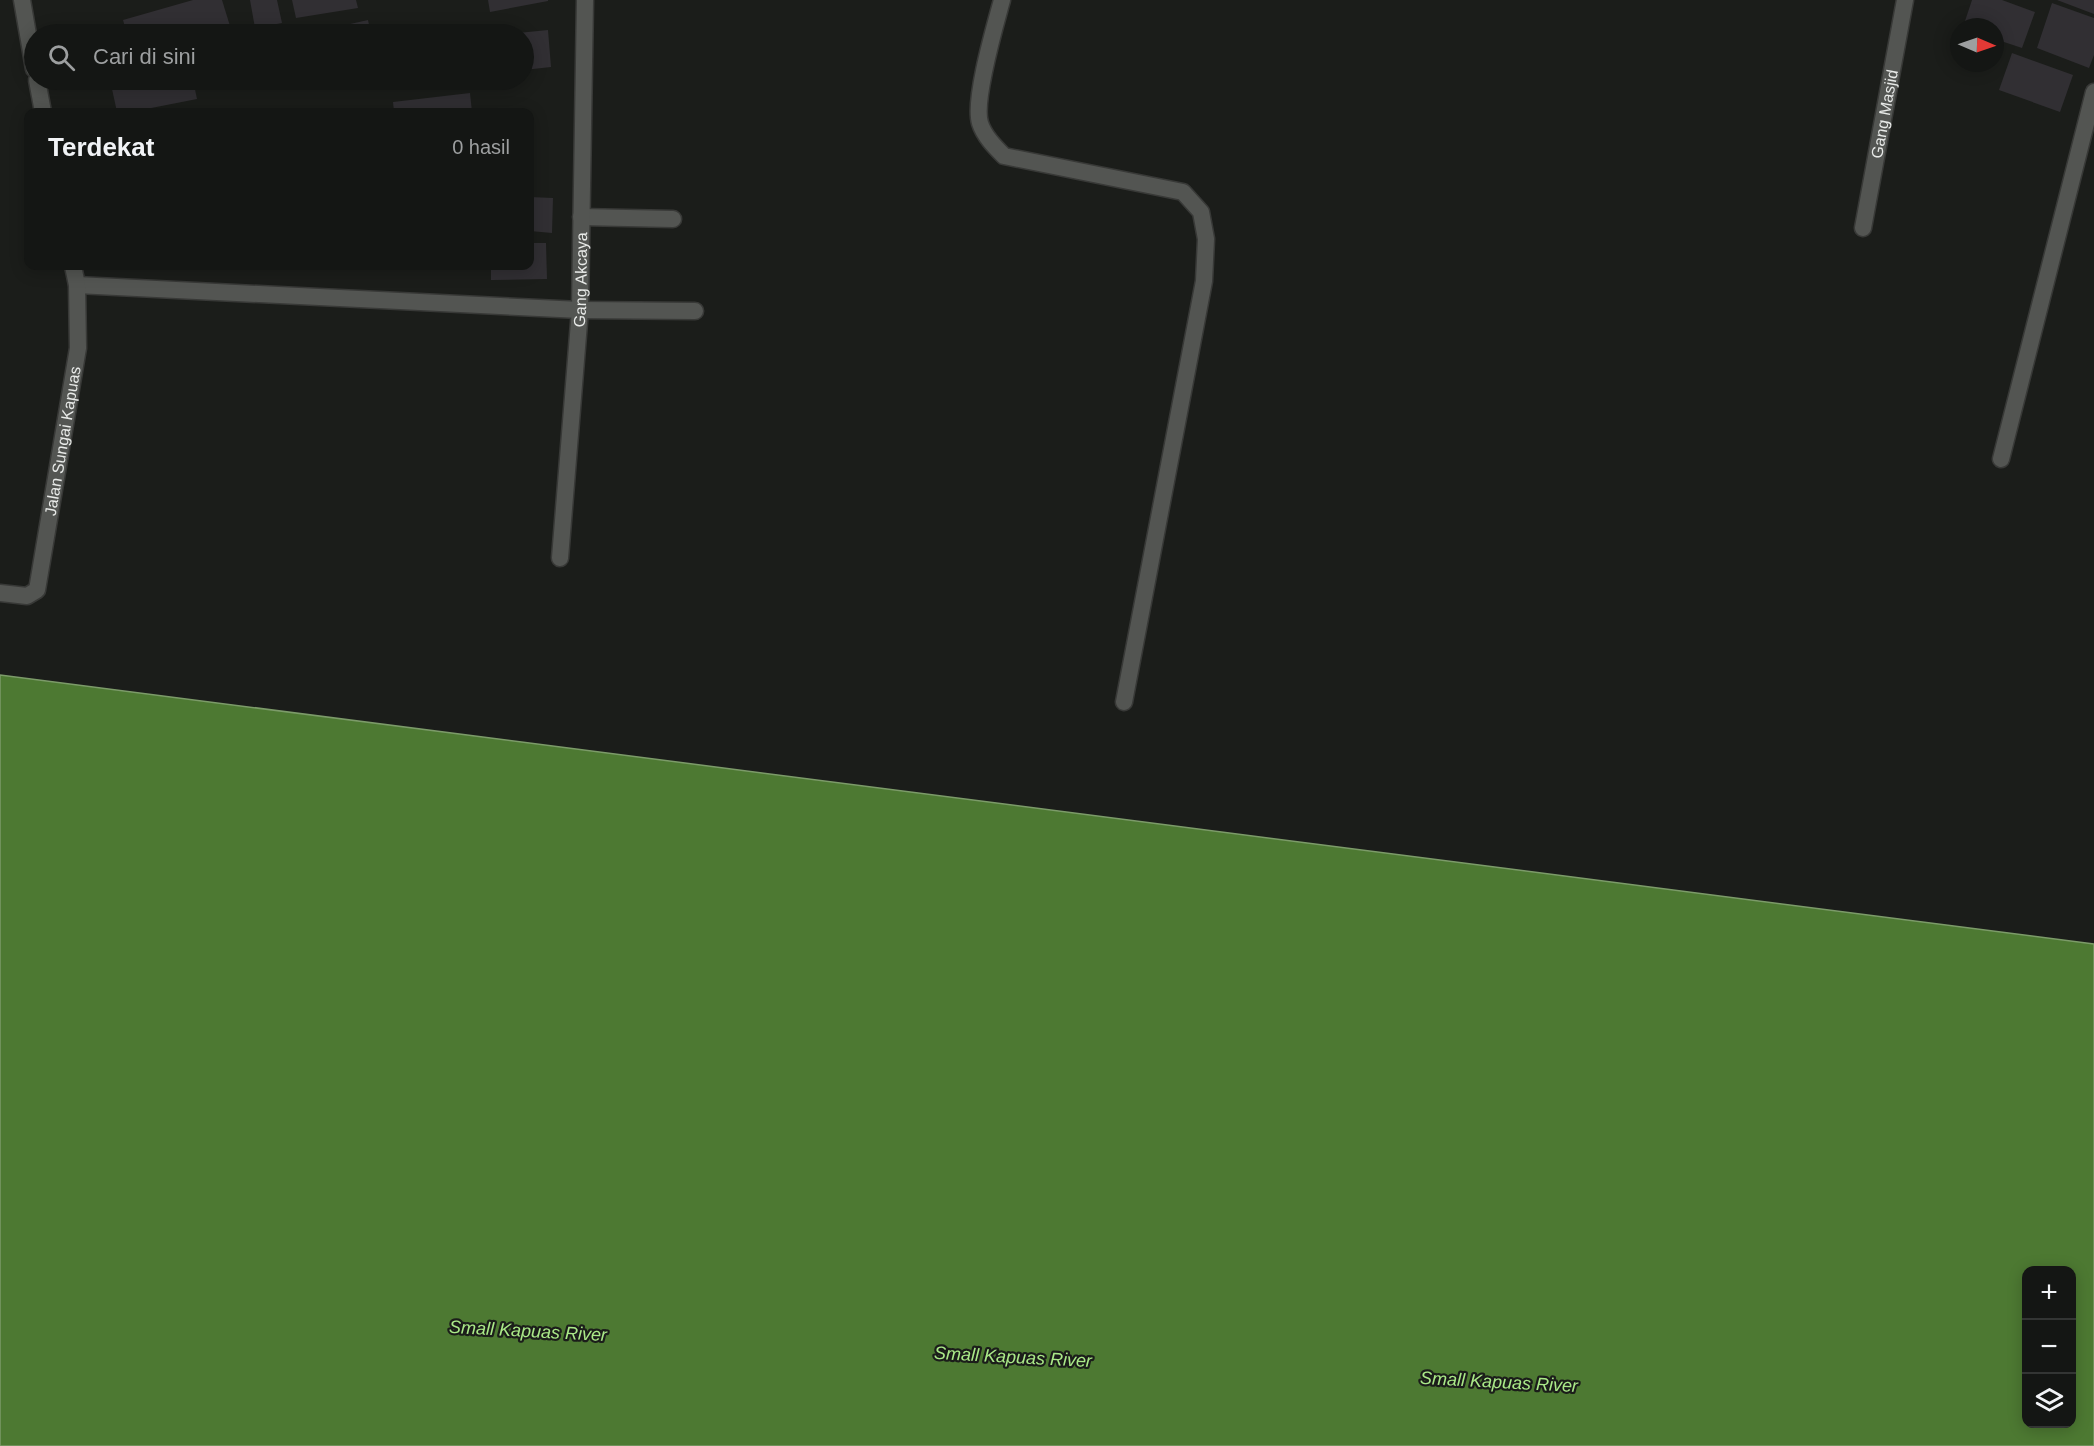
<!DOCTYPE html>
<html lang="id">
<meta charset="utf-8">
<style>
:root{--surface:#141614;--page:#212322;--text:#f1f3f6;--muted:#9d9fa0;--line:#333534}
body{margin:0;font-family:Arial,sans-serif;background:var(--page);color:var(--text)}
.controls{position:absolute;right:18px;bottom:18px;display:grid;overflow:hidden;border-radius:12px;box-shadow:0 3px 15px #0003}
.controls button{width:54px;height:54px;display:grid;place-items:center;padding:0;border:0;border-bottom:2px solid var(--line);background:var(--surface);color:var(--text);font:30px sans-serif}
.compass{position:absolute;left:1950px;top:18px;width:54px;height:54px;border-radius:50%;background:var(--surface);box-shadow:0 3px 15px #0003;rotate:92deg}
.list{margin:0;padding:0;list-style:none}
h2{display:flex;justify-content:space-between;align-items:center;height:78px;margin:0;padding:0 24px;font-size:26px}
h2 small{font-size:20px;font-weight:400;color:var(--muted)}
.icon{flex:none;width:33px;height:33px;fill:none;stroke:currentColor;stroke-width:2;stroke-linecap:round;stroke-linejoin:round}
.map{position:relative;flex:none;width:2094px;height:1446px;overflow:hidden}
.search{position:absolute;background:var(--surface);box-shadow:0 3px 15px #0003;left:24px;top:24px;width:510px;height:66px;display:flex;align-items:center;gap:15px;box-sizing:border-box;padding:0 21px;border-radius:33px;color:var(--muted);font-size:22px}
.panel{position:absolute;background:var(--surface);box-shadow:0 3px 15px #0003;left:24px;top:108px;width:510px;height:162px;border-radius:12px}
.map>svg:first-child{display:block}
.water{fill:#4d7932;stroke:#7c9b69;stroke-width:1.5;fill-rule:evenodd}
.building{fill:#312f33}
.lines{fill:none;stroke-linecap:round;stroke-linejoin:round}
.service-casing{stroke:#383937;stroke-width:19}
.minor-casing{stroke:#383937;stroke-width:19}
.service{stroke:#535552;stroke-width:16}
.minor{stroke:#535552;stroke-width:16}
.labels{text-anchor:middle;stroke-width:4.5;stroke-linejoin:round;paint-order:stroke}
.street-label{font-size:16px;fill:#e8eae8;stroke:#1b1d1a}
.water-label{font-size:18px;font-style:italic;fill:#aae988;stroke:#1b1d1a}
</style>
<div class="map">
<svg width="2094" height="1446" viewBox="0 0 2094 1446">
<rect width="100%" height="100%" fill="#1b1d1a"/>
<path class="water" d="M0 675 2094 944V1446H0ZM2026 1270H2072V1424H2026Z"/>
<g class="building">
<polygon points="193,0 222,0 230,26 201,34 127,34 123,20"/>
<polygon points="250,0 277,0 282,23 255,28"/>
<polygon points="292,0 356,0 358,8 296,18"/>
<polygon points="488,0 548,0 548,1 490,12"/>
<polygon points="1972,0 2002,0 2035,12 2022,48 1995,39 1995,27 1963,27"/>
<polygon points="2057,0 2094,0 2094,14"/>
<polygon points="2052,3 2094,18 2094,55 2089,68 2037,48"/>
<polygon points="368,20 371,34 320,34 319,31"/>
<polygon points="548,30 551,67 524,70 524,34 518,33"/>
<polygon points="2012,53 2073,75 2060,112 1999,90"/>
<polygon points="110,80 193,80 197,99 131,112 117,112"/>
<polygon points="248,80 277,80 277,81 250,86"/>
<polygon points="470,93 472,112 394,112 393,102"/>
<polygon points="530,197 553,198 552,233 530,231"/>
<polygon points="530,243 546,243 547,279 491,280 491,266 530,266"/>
</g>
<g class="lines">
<defs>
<g id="service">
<path d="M1002 0C995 26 973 100 980 123 984 136 995 147 1004 156L1183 192 1201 212 1206 239 1204 281 1124 702"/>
<polyline points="581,217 673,219"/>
<polyline points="580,310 695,311"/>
</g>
<g id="minor">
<polyline points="22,0 34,69"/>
<polyline points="37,80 43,112"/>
<path id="s1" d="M1863 228 1905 0"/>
<polyline points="77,285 580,310"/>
<polyline points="2001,459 2094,92"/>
<path id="s2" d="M560 558 580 310 585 0"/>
<path id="s3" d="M0 593 27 596 37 590 78 348 77 285 73 266"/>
</g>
</defs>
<use href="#service" class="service-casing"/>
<use href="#minor" class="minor-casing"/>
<use href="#service" class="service"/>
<use href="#minor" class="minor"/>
</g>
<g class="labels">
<g class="street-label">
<text dy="6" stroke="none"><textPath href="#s1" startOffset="116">Gang Masjid</textPath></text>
<text dy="6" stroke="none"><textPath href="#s2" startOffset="279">Gang Akcaya</textPath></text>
<text dy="6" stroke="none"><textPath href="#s3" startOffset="190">Jalan Sungai Kapuas</textPath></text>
</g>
<g class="water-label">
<text transform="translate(528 1331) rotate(3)" y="6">Small Kapuas River</text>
<text transform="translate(1013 1357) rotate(3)" y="6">Small Kapuas River</text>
<text transform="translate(1499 1382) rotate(3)" y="6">Small Kapuas River</text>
</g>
</g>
</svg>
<div class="controls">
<button>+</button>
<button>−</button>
<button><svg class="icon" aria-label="layers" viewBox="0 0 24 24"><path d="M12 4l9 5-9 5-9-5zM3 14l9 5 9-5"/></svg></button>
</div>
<svg class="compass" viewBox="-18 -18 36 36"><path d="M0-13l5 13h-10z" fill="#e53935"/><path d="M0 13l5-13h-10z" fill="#9d9fa0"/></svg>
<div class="search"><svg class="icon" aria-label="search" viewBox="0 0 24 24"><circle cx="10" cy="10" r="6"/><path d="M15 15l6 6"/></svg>Cari di sini</div>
<section class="panel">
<h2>Terdekat<small>0 hasil</small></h2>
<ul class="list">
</ul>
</section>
</div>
